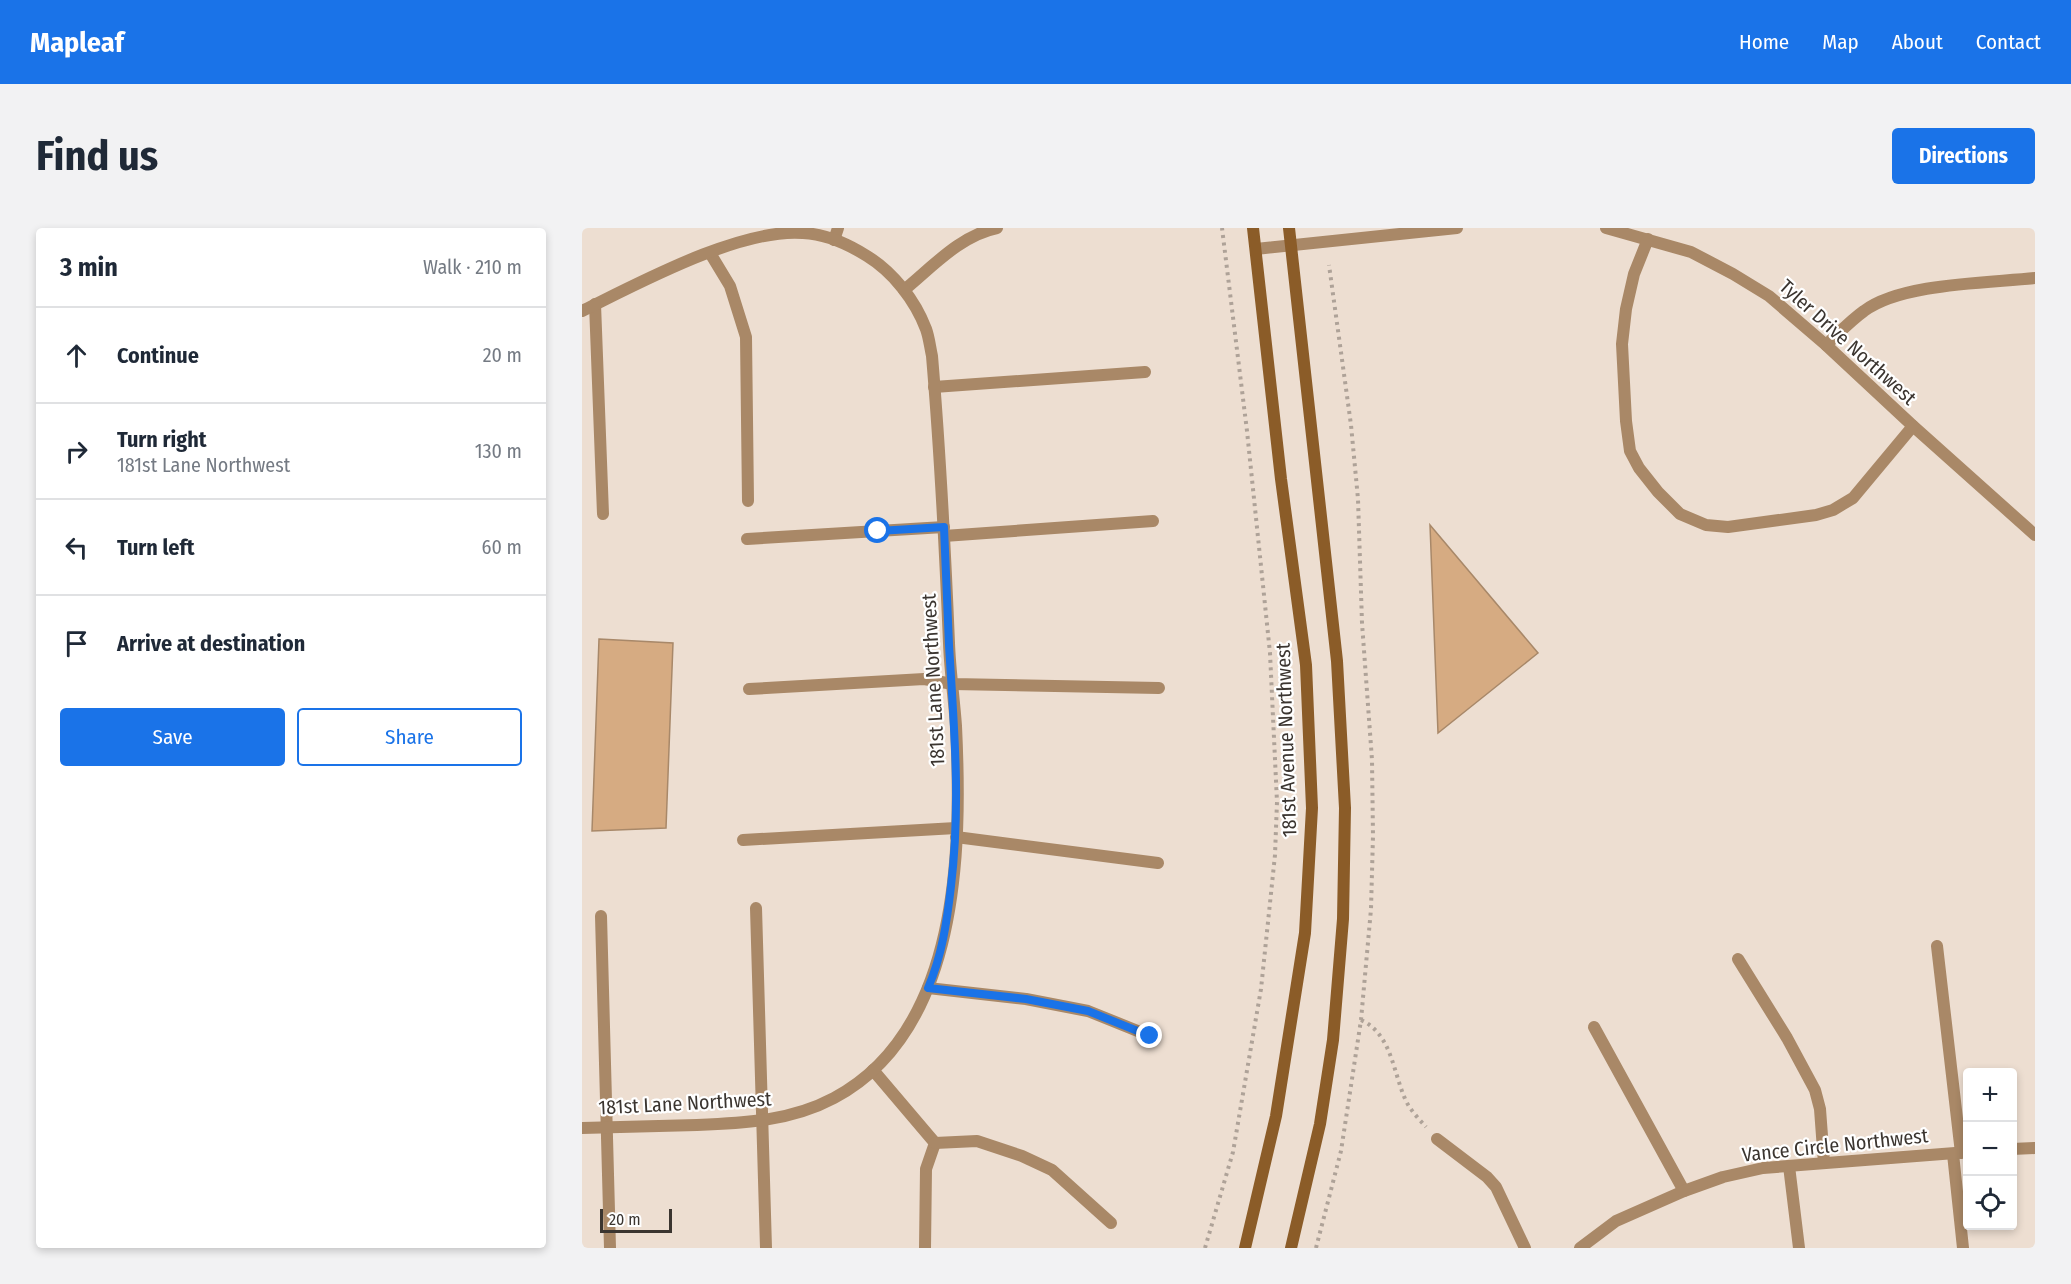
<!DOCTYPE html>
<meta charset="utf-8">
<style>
:root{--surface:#fff;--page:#f2f2f3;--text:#1f2937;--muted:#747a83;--line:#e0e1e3;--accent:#1a73e8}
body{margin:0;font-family:"Fira Sans Condensed",sans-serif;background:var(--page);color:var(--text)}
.controls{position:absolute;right:18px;bottom:18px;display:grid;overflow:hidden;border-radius:6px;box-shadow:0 3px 9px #0003}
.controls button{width:54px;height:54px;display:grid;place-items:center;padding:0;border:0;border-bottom:2px solid var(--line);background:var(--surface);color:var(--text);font:30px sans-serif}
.scale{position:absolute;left:18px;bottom:15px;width:72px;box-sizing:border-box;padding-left:6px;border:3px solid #3b3530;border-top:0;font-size:16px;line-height:21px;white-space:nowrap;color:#3b3530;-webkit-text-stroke:4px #fff;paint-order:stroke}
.stop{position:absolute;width:18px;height:18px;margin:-14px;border:4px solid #1a73e8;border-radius:50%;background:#fff}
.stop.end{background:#1a73e8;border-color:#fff;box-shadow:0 2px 6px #0008}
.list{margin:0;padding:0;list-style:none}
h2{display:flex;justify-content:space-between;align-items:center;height:78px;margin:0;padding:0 24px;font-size:26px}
h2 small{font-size:20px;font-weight:400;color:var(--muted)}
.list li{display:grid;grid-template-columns:39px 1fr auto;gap:18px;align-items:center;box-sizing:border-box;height:96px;padding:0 24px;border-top:2px solid var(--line)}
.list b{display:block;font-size:22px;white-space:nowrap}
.list p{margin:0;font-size:20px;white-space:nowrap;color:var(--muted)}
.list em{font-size:20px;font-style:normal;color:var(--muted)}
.actions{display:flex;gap:12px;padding:18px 24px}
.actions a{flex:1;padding:14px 0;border:2px solid var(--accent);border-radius:6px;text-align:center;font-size:21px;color:var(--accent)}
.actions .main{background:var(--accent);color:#fff}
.icon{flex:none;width:33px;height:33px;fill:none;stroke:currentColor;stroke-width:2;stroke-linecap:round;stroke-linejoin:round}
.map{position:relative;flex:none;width:1453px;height:1020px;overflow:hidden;border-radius:6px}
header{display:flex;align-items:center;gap:36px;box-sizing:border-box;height:84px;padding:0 30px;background:var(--accent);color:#fff}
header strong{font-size:28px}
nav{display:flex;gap:33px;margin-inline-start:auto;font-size:21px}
.intro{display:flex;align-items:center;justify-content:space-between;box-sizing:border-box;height:144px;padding:0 36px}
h1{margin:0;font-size:42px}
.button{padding:15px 27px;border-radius:6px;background:var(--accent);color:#fff;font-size:21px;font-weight:700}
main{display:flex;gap:36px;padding:0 36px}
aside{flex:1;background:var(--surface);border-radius:6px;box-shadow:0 3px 9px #0003}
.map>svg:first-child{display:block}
.water{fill:#d6ab82;stroke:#a88869;stroke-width:1.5}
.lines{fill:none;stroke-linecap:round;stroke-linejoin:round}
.path{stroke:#aea298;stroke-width:4;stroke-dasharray:3 4.5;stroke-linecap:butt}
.service{stroke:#a98867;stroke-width:12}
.minor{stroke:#a98867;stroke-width:12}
.secondary{stroke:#8b5c28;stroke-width:12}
.route{stroke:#1a73e8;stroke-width:8}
.labels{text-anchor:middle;stroke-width:4.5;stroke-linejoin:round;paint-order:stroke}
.street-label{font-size:20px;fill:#3b3530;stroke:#fff}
</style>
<header>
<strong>Mapleaf</strong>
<nav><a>Home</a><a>Map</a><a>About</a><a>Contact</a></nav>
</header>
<div class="intro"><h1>Find us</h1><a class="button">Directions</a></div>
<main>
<aside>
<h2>3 min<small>Walk · 210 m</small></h2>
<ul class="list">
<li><svg class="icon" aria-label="ahead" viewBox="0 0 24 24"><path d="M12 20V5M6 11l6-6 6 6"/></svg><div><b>Continue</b></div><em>20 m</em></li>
<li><svg class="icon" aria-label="right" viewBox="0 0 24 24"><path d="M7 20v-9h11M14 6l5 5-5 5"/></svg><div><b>Turn right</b><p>181st Lane Northwest</p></div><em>130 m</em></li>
<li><svg class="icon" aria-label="left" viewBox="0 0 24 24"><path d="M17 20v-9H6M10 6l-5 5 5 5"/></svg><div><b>Turn left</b></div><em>60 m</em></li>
<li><svg class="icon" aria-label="arrive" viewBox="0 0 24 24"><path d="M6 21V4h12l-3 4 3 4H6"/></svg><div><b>Arrive at destination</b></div></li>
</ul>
<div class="actions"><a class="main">Save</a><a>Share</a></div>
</aside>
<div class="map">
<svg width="1453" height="1020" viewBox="0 0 1453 1020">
<rect width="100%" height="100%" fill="#edded1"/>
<g class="water">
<polygon points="848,297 956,425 856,505"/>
<polygon points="17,411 91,415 84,600 10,603"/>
</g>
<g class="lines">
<g class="path">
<path d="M779 792C810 806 811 845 824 873 829 883 837 891 844 899"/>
<polyline points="623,1020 651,924 679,761 693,627 695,574 688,425 665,203 640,0"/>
<polyline points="734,1020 759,923 779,792 789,681 791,608 790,532 780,395 776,271 769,197 747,37"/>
</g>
<g class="service">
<polyline points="252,12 256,0"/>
<polyline points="128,25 148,58 164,109 166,273"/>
<path d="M322 62C350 39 379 7 415 0"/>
<polyline points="13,76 21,286"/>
<polyline points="352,159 563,144"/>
<polyline points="362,308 571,293"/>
<polyline points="165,311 362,299"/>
<polyline points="167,461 342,451 371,456 577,460"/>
<polyline points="374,609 576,635"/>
<polyline points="161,612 374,600"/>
<polyline points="174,680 184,1020"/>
<polyline points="19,688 28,1020"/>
<polyline points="1355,718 1379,925"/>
<polyline points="1156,731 1205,810 1233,862 1238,881 1242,935"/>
<polyline points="346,760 444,771 506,783 568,808"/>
<polyline points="1012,799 1102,963"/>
<polyline points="291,842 353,915 344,941 343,1020"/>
<polyline points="855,911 905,949 914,959 943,1020"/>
<polyline points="353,915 395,913 440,928 470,942 529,995"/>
<polyline points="1371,926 1381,1020"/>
<polyline points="1207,938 1217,1020"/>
</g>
<g class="minor">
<polyline points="1024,0 1109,24 1151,46 1187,68 1244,117 1331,198 1453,307"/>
<polyline points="1066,11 1052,46 1044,81 1040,116 1044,193 1048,223 1057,240 1076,264 1098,286 1124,297 1146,299 1234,287 1251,282 1271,270 1331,198"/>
<polyline points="674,21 875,0"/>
<path d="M0 83C57 55 158 0 221 5 243 6 266 16 285 28 311 44 333 72 344 101 347 109 348 119 350 128 358 223 363 319 367 415 368 443 372 470 374 498 380 622 378 803 252 870 209 893 163 895 115 897 77 898 38 899 0 900"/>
<path d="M1244 117C1256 106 1268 93 1282 83 1319 55 1406 55 1453 50"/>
<polyline points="1430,921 1453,920"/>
<polyline points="998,1020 1034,993 1102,963 1141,949 1181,940 1386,924"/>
</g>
<g class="secondary">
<polyline points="707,0 755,433 763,580 761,691 751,812 738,896 709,1020"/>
<polyline points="663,1020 694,888 723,705 730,580 724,437 699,251 671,0"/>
</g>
</g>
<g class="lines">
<path class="route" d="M296 303 362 299C364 338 365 378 367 417 372 500 379 575 369 658 365 693 360 728 346 760L444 771 506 783 568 808"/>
</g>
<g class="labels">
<g class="street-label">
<text transform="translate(1266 114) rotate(42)" y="7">Tyler Drive Northwest</text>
<text transform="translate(351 452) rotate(-93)" y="7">181st Lane Northwest</text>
<text transform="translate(704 512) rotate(-92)" y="7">181st Avenue Northwest</text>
<text transform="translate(103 875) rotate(-3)" y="7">181st Lane Northwest</text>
<text transform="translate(1253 917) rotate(-6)" y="7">Vance Circle Northwest</text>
</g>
</g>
</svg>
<div class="controls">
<button>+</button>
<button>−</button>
<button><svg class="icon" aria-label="locate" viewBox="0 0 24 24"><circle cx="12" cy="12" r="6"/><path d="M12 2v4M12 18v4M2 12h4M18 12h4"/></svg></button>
</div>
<div class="scale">20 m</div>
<div class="stop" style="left:296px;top:303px"></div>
<div class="stop end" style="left:568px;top:808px"></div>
</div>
</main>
